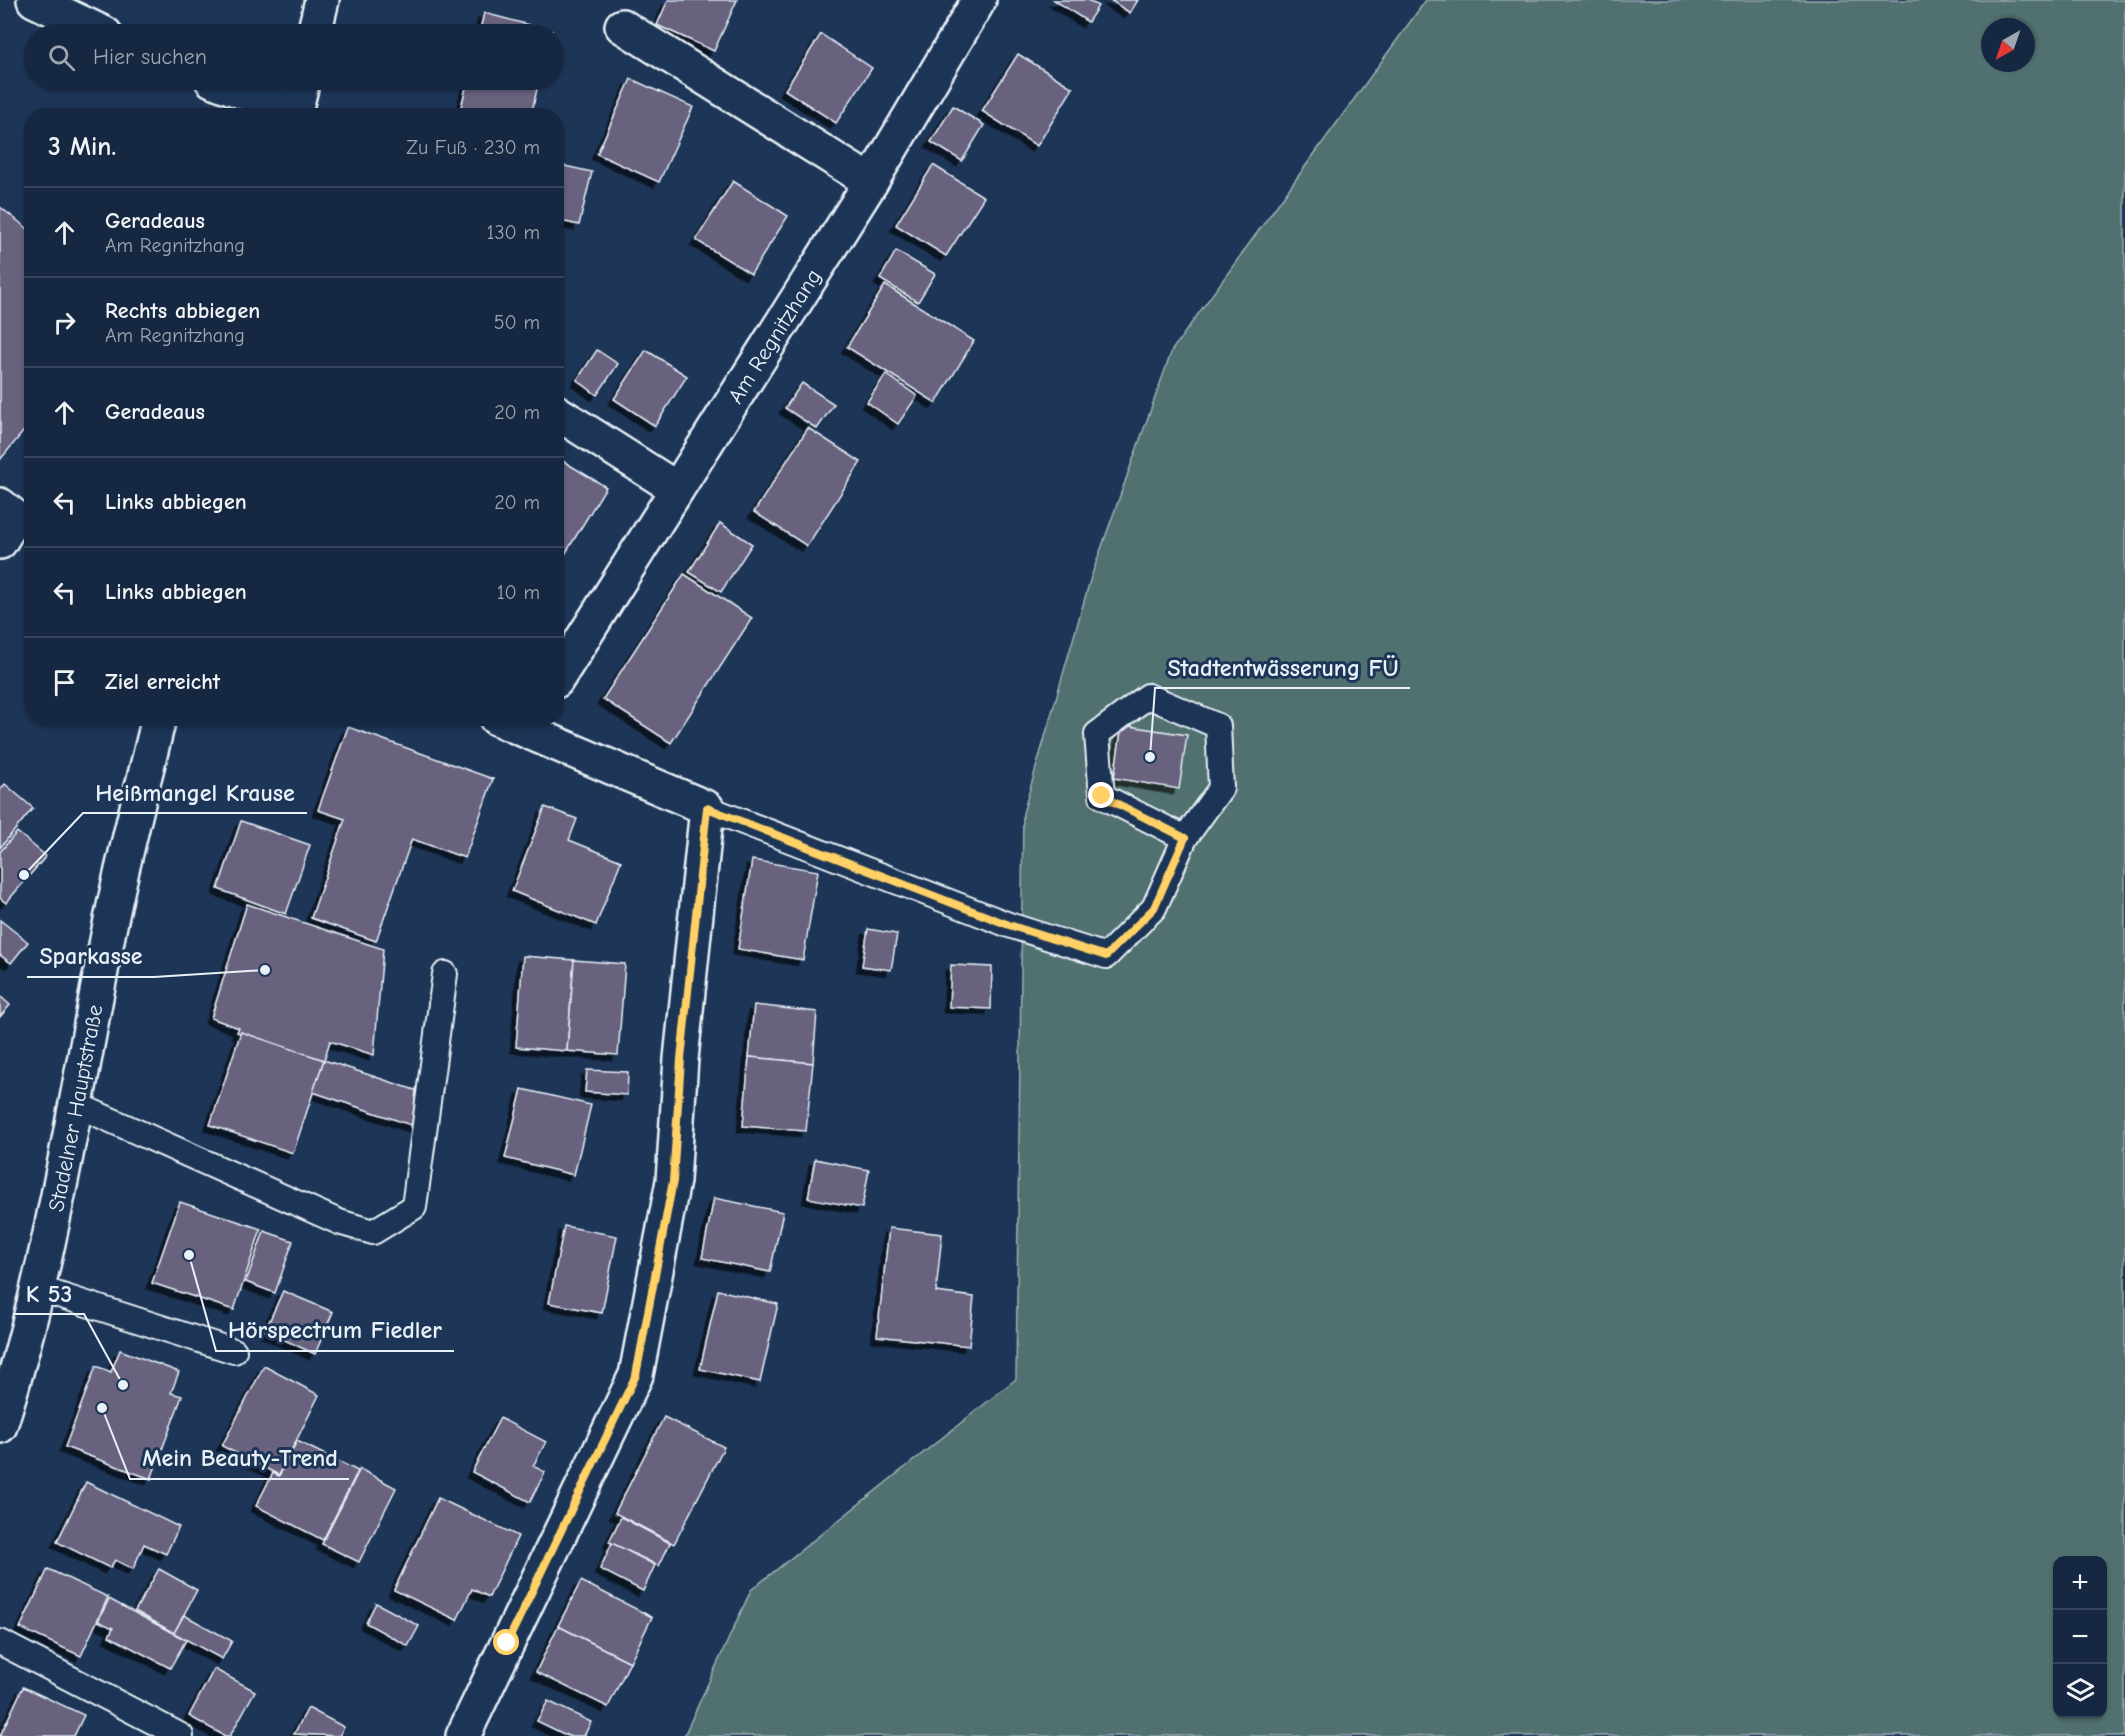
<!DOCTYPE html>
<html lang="de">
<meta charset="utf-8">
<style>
:root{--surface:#162841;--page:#1f3048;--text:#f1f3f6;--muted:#9ea6b1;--line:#35445a}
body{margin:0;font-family:"Comic Neue",sans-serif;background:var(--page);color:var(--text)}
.controls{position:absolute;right:18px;bottom:18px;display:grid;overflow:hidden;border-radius:12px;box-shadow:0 2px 4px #0004}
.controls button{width:54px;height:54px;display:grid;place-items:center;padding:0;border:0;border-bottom:2px solid var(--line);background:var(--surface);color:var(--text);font:30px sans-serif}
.compass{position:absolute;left:1981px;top:18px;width:54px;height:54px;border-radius:50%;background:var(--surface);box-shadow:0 2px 4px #0004;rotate:220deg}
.stop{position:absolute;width:18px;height:18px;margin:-14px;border:4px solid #ffd166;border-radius:50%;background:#fff}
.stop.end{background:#ffd166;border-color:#fff;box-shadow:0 2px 6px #0008}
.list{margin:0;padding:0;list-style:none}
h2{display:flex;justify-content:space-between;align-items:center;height:78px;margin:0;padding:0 24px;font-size:26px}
h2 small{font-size:20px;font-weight:400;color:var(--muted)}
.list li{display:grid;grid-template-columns:39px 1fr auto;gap:18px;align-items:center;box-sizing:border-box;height:90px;padding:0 24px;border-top:2px solid var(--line)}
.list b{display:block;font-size:22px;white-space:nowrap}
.list p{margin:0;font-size:20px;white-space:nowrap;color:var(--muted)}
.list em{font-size:20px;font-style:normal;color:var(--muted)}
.icon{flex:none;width:33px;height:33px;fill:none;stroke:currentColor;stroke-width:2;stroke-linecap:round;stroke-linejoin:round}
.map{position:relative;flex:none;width:2125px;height:1736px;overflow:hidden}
.search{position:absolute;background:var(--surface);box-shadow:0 2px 4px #0004;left:24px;top:24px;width:540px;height:66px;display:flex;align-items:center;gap:15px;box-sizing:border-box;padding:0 21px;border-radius:33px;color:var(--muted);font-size:22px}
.panel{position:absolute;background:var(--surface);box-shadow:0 2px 4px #0004;left:24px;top:108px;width:540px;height:618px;border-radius:24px}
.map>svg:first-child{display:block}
.grass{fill:#51706f;stroke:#9cb0b4;stroke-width:1.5;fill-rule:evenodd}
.building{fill:#67627f;stroke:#e8f1f8;stroke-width:1.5;filter:url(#shadow)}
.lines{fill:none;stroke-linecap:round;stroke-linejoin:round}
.service-casing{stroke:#e8f1f8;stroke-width:28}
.minor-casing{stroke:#e8f1f8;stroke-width:38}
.secondary-casing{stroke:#e8f1f8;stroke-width:38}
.service{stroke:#1d3557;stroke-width:24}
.minor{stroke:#1d3557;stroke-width:33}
.secondary{stroke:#1d3557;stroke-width:33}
.route{stroke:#ffd166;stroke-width:8}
.labels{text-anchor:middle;stroke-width:6;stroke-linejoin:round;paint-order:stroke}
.street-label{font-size:22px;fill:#e8f1f8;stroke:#1d3557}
.leader{fill:none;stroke:#e8f1f8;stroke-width:2}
.callout-dot{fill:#e8f1f8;stroke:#1d3557;stroke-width:2}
.callout-label{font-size:24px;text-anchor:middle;font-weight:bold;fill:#e8f1f8;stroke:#1d3557;stroke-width:6;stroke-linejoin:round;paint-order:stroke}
</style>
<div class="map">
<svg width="2125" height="1736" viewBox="0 0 2125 1736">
<defs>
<filter id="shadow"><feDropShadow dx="-5.5" dy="5.5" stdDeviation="0" flood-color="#0009"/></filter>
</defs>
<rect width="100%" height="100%" fill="#1d3557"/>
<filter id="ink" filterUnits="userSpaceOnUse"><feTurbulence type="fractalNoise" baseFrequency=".0167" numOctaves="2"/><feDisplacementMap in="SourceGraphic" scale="12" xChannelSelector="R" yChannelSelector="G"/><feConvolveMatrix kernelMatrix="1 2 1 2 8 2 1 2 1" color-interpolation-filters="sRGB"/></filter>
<g filter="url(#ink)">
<path class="grass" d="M1426 0H2125V1736H684L751 1590 1016 1379 1023 813 1091 577 1172 350ZM1990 27H2026V63H1990ZM2058 1560H2102V1714H2058Z"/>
<g class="building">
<polygon points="668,0 737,0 714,51 657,25"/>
<polygon points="1054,0 1088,0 1098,6 1088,22"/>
<polygon points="1110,0 1138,0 1130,13"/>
<polygon points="484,13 552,31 551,34 479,34"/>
<polygon points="821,34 872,68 836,123 785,90"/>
<polygon points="1018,54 1073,88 1037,146 982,111"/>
<polygon points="631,79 693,107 659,182 597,154"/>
<polygon points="468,80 539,80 531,116 478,116 460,111"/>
<polygon points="953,106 984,125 962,161 931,142"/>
<polygon points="556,164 592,172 579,225 556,220"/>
<polygon points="933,165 984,197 946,256 896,225"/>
<polygon points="733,181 788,216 751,274 696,240"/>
<polygon points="0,207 32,232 32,421 0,460"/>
<polygon points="896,251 935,274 918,302 880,279"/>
<polygon points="885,285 974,341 936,403 847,347"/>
<polygon points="597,350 618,364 597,395 577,380"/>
<polygon points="646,350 687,376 655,426 614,399"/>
<polygon points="886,374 917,396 898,424 867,402"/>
<polygon points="802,383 834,404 817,429 785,408"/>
<polygon points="808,428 861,462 807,546 754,512"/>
<polygon points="558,458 606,487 559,564 556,563"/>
<polygon points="720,523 752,544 721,592 689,572"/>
<polygon points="684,574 752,618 671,743 603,699"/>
<polygon points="1122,725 1187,735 1179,789 1114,778"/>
<polygon points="348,727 493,779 465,858 412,839 376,941 311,918 345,819 318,810"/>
<polygon points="5,784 33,808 0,848 0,790"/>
<polygon points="545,807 577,819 569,840 621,861 596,925 512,891"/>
<polygon points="241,821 310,845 286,914 218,889"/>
<polygon points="17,832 46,856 6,903 0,898 0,852"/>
<polygon points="752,860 818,871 803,960 738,949"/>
<polygon points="247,904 383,949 374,1055 330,1041 324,1060 237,1032 239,1028 211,1018"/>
<polygon points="0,920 28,942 11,963 0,955"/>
<polygon points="868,929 897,934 891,970 862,966"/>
<polygon points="523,956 574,960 567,1051 516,1047"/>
<polygon points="574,960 625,964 618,1055 567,1051"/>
<polygon points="951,965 992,967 991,1009 949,1007"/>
<polygon points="0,996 10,1005 0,1017"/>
<polygon points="754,1005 817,1012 813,1063 749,1057"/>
<polygon points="241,1032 324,1060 293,1153 210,1125"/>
<polygon points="749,1057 813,1063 806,1131 743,1126"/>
<polygon points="324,1060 424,1093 414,1126 313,1092"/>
<polygon points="587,1070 628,1072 627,1095 585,1092"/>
<polygon points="522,1089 591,1105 574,1175 505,1158"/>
<polygon points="815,1159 869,1170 862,1208 808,1198"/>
<polygon points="714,1198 783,1212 770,1272 702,1258"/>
<polygon points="180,1202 261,1229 234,1310 152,1283"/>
<polygon points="564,1226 617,1236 602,1313 549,1303"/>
<polygon points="889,1228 942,1234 936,1292 974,1297 969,1346 877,1336"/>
<polygon points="264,1231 293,1241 275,1293 246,1282"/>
<polygon points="718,1290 778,1304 760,1382 700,1369"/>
<polygon points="283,1291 333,1312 315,1354 265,1331"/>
<polygon points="120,1350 179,1372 171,1393 182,1396 151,1479 65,1447 96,1366 111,1372"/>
<polygon points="264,1366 319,1395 279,1475 222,1446"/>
<polygon points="664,1417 724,1447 674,1544 615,1513"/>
<polygon points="500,1418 546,1442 533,1466 545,1472 530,1502 472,1472"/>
<polygon points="297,1441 358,1471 323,1540 256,1506 273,1473 279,1476"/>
<polygon points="360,1469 396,1488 359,1562 322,1544"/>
<polygon points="86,1482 179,1527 166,1554 144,1544 133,1569 115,1560 110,1568 57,1542"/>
<polygon points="438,1498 518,1536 489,1597 472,1589 457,1620 394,1590"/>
<polygon points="621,1517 670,1543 659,1566 609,1542"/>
<polygon points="612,1543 655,1565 643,1591 600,1569"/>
<polygon points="48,1569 108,1597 81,1656 20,1628"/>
<polygon points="159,1569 197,1590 174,1633 135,1611"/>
<polygon points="581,1581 652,1617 630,1662 558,1626"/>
<polygon points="109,1599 186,1640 170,1668 109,1636 113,1628 98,1621"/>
<polygon points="376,1603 419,1626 408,1646 366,1623"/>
<polygon points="184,1615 232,1641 222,1659 174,1633"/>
<polygon points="558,1626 630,1662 608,1707 536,1672"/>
<polygon points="214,1669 255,1691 230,1736 225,1736 189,1716"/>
<polygon points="23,1687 84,1715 74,1736 0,1736"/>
<polygon points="548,1701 591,1722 584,1736 568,1736 537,1721"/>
<polygon points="308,1708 344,1727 339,1736 294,1734"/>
</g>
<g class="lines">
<defs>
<g id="service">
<polyline points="707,808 1009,925 1106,956 1154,908 1185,838 1221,788 1218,726 1148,696 1097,734 1102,796 1185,838"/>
<polyline points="77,1105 339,1222 373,1232 414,1207 445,974"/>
<polyline points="37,1288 234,1351"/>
<polyline points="0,1642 181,1736"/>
</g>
<g id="minor">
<polyline points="34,0 105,34"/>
<polyline points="622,26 871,182"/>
<polyline points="212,80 295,112"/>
<polyline points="556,412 677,489"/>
<polyline points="0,505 15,517 0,542"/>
<path id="s1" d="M556 681 871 182 979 0"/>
<polyline points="463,1736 636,1375 673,1181 681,1059 707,808 496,718"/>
</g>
<g id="secondary">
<polyline points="314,34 322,0"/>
<polyline points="294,116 303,80"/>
<path id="s2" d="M0 1426C51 1265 76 1096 109 930 123 859 142 789 159 718"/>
</g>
</defs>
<use href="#service" class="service-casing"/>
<use href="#minor" class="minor-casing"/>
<use href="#secondary" class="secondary-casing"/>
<use href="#service" class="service"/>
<use href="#minor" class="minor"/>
<use href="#secondary" class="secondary"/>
</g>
</g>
<g class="lines" filter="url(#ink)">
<polyline class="route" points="507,1643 636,1375 673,1181 681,1059 707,808 1009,925 1106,956 1154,908 1185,838 1102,796"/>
</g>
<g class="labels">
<g class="street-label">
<text dy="8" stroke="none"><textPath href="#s1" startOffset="408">Am Regnitzhang</textPath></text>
<text dy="8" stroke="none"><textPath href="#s2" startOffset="327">Stadelner Hauptstraße</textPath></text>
</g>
</g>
<path class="leader" d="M1150 757L1155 688H1410M24 875L83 813H307M265 970L154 977H27M123 1385L84 1314H13M189 1255L216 1351H454M102 1408L130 1479H349"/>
<g class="callout-dot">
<circle cx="1150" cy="757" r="6"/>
<circle cx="24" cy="875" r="6"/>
<circle cx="265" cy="970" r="6"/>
<circle cx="123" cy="1385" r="6"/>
<circle cx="189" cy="1255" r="6"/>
<circle cx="102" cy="1408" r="6"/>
</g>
<g class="callout-label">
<text x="1283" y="676">Stadtentwässerung FÜ</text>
<text x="195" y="801">Heißmangel Krause</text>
<text x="91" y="964">Sparkasse</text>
<text x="49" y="1302">K 53</text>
<text x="335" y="1338">Hörspectrum Fiedler</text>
<text x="240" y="1466">Mein Beauty-Trend</text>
</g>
</svg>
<div class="controls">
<button>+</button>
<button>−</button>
<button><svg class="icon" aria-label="layers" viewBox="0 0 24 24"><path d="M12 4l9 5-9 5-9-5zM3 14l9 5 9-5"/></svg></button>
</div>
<svg class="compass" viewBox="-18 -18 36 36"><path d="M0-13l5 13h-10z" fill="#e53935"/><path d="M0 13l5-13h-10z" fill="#9ea6b1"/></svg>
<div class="stop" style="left:507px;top:1643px"></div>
<div class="stop end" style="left:1102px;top:796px"></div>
<div class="search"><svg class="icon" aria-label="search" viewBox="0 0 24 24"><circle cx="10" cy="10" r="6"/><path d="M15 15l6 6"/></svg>Hier suchen</div>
<section class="panel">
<h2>3 Min.<small>Zu Fuß · 230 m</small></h2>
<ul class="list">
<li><svg class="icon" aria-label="ahead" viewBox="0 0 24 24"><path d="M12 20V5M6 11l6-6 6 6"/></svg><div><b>Geradeaus</b><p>Am Regnitzhang</p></div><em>130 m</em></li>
<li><svg class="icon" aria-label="right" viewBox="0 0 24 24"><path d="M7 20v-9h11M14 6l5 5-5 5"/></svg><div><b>Rechts abbiegen</b><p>Am Regnitzhang</p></div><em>50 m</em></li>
<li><svg class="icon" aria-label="ahead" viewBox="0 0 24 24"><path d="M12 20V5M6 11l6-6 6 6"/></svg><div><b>Geradeaus</b></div><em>20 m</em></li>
<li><svg class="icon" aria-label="left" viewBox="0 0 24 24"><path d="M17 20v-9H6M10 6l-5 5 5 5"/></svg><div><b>Links abbiegen</b></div><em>20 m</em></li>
<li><svg class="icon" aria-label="left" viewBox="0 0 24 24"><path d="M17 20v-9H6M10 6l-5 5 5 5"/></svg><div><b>Links abbiegen</b></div><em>10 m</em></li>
<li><svg class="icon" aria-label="arrive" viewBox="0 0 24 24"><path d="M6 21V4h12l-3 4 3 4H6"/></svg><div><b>Ziel erreicht</b></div></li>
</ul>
</section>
</div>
